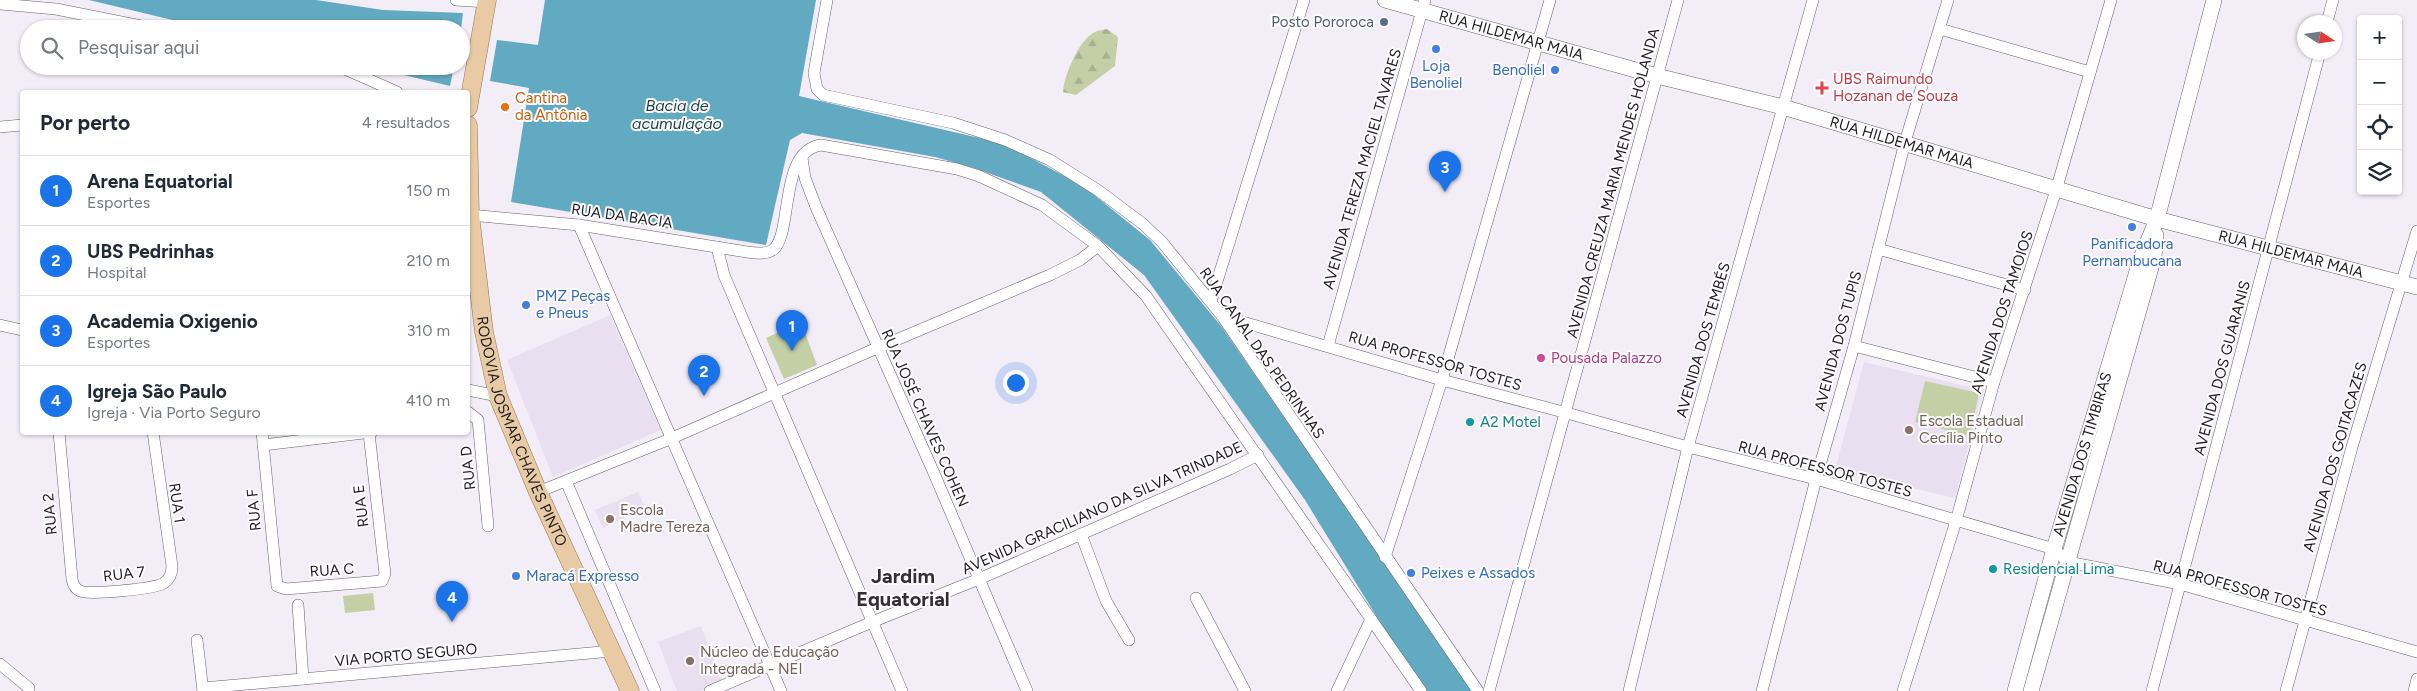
<!DOCTYPE html>
<html lang="pt">
<meta charset="utf-8">
<style>
:root{--surface:#fff;--page:#f6f6f7;--text:#1f2937;--muted:#747a83;--line:#e0e1e3;--accent:#1a73e8}
body{margin:0;font-family:Figtree,sans-serif;background:var(--page);color:var(--text)}
.controls{position:absolute;right:15px;top:15px;display:grid;overflow:hidden;border-radius:5px;box-shadow:0 1px 4px #0004}
.controls button{width:45px;height:45px;display:grid;place-items:center;padding:0;border:0;border-bottom:1px solid var(--line);background:var(--surface);color:var(--text);font:25px sans-serif}
.compass{position:absolute;left:2297px;top:15px;width:45px;height:45px;border-radius:50%;background:var(--surface);box-shadow:0 1px 4px #0004;rotate:102deg}
.you{position:absolute;left:1015px;top:382px;width:18px;height:18px;margin:-12px;border:4px solid #fff;border-radius:50%;background:#1a73e8;box-shadow:0 0 0 8px #1a73e833}
.badge{display:grid;place-items:center;width:32px;height:32px;border-radius:50%;background:var(--accent);color:#fff;font-size:16px;font-weight:700}
.pin{position:absolute;translate:-50% -41px;filter:drop-shadow(0 1px 2px #0008)}
.pin::after{content:'';position:absolute;top:26px;width:18px;height:15px;background:inherit;clip-path:polygon(0 0,100% 0,50% 100%)}
.list{margin:0;padding:0;list-style:none}
h2{display:flex;justify-content:space-between;align-items:center;height:65px;margin:0;padding:0 20px;font-size:21px}
h2 small{font-size:16px;font-weight:400;color:var(--muted)}
.list li{display:grid;grid-template-columns:32px 1fr auto;gap:15px;align-items:center;box-sizing:border-box;height:70px;padding:0 20px;border-top:1px solid var(--line)}
.list b{display:block;font-size:19px;white-space:nowrap}
.list p{margin:0;font-size:16px;white-space:nowrap;color:var(--muted)}
.list em{font-size:16px;font-style:normal;color:var(--muted)}
.icon{flex:none;width:28px;height:28px;fill:none;stroke:currentColor;stroke-width:2;stroke-linecap:round;stroke-linejoin:round}
.map{position:relative;flex:none;width:2417px;height:691px;overflow:hidden}
.search{position:absolute;background:var(--surface);box-shadow:0 1px 4px #0004;left:20px;top:20px;width:450px;height:55px;display:flex;align-items:center;gap:12px;box-sizing:border-box;padding:0 18px;border-radius:28px;color:var(--muted);font-size:19px}
.panel{position:absolute;background:var(--surface);box-shadow:0 1px 4px #0004;left:20px;top:90px;width:450px;height:345px;border-radius:5px}
.map>svg:first-child{display:block}
.built{fill:#e9dff0}
.forest{fill:url(#forest-firs)}
.park{fill:#c4cfa6}
.water{fill:#62aac1}
.lines{fill:none;stroke-linecap:round;stroke-linejoin:round}
.street-casing{stroke:#67626b;stroke-width:12}
.secondary-casing{stroke:#67626b;stroke-width:16}
.primary-casing{stroke:#97774f;stroke-width:19}
.street{stroke:#fff;stroke-width:11}
.secondary{stroke:#fff;stroke-width:15}
.primary{stroke:#e8cba4;stroke-width:18}
.service-dot{fill:#5c6f8a;stroke:#fdfcfe;stroke-width:2}
.shop-dot{fill:#3f7fe0;stroke:#fdfcfe;stroke-width:2}
.health-dot{fill:#e0444e;stroke:#fdfcfe;stroke-width:2}
.food-dot{fill:#e8710a;stroke:#fdfcfe;stroke-width:2}
.hotel-dot{fill:#d1479c;stroke:#fdfcfe;stroke-width:2}
.culture-dot{fill:#0f9aa8;stroke:#fdfcfe;stroke-width:2}
.education-dot{fill:#8d6e63;stroke:#fdfcfe;stroke-width:2}
.labels{text-anchor:middle;stroke-width:4;stroke-linejoin:round;paint-order:stroke}
.service-label{font-size:15px;fill:#4e5e75;stroke:#fdfcfe;text-anchor:end}
.street-label{font-size:15px;fill:#1e1c20;stroke:#fdfcfe}
.shop-label{font-size:15px;fill:#366cbe;stroke:#fdfcfe;text-anchor:start}
.health-label{font-size:15px;fill:#be3a42;stroke:#fdfcfe;text-anchor:start}
.food-label{font-size:15px;fill:#c56008;stroke:#fdfcfe;text-anchor:start}
.hotel-label{font-size:15px;fill:#b23c85;stroke:#fdfcfe;text-anchor:start}
.education-label{font-size:15px;fill:#785e54;stroke:#fdfcfe;text-anchor:start}
.culture-label{font-size:15px;fill:#0d838f;stroke:#fdfcfe;text-anchor:start}
.water-label{font-size:16px;font-style:italic;fill:#1b3d48;stroke:#fdfcfe}
.district-label{font-size:20px;font-weight:bold;fill:#332e36;stroke:#fdfcfe}
</style>
<div class="map">
<svg width="2417" height="691" viewBox="0 0 2417 691">
<defs>
<pattern id="forest-firs" width="22" height="20" patternUnits="userSpaceOnUse" patternTransform="scale(1.25)"><rect width="22" height="20" fill="#c4cfa6"/><path d="M5 1l3.5 6h-7zM16 11l3.5 6h-7z" fill="#a8b18f"/></pattern>
</defs>
<rect width="100%" height="100%" fill="#f3edf7"/>
<g class="built">
<polygon points="610,315 661,430 553,477 507,360"/>
<polygon points="1864,362 1983,390 1955,498 1835,470"/>
<polygon points="638,492 645,508 603,528 595,510"/>
<polygon points="701,626 722,681 700,691 677,691 658,642"/>
</g>
<path class="forest" d="M1107 29 1118 37 1115 66 1076 95 1063 92C1064 76 1079 39 1095 32 1099 30 1103 30 1107 29Z"/>
<g class="park">
<polygon points="801,322 817,365 784,379 766,338"/>
<polygon points="1925,381 1979,393 1970,436 1915,422"/>
<polygon points="373,593 375,610 345,613 343,596"/>
</g>
<g class="water">
<polygon points="89,0 316,0 383,10 463,13 461,29 210,29"/>
<polygon points="545,0 816,0 799,96 1005,144 1083,186 1150,240 1221,326 1473,691 1427,691 1394,645 1305,500 1144,275 1041,192 974,168 935,157 802,133 790,140 766,245 511,202 529,88 490,81 497,40 538,45"/>
<polygon points="366,66 454,66 450,86"/>
</g>
<g class="lines">
<defs>
<g id="street">
<polyline points="456,0 486,2"/>
<polyline points="827,0 814,73 817,89 823,95 953,123 1005,140 1050,160 1099,191 1143,224 1162,242 1222,316 1478,691"/>
<polyline points="0,4 56,9 156,29"/>
<polyline points="2327,22 2333,0"/>
<polyline points="1940,29 2090,72"/>
<polyline points="338,66 397,92"/>
<polyline points="0,127 22,125"/>
<polyline points="802,158 805,178 816,207 933,471 1027,691"/>
<path d="M470 215 579 225 747 252C755 253 767 255 774 249 793 230 779 151 821 145L957 169 979 176 1042 205 1098 246 1146 296 1421 691"/>
<polyline points="579,225 781,691"/>
<polyline points="717,247 724,275 902,691"/>
<polyline points="1878,249 2025,290"/>
<polyline points="1211,301 1304,0"/>
<polyline points="1222,316 1442,380 1567,413 1688,447 1816,479 2054,549 2068,562 2180,584 2417,652"/>
<polyline points="0,325 22,330"/>
<polyline points="1328,346 1425,0"/>
<polyline points="1854,346 1994,382"/>
<polyline points="468,390 498,396"/>
<polyline points="468,412 478,420 488,526"/>
<path d="M59 432 72 579C73 584 75 589 80 591 89 595 156 589 164 583 170 579 172 573 172 566L153 432"/>
<polyline points="262,432 277,586 286,589 382,581 385,574 369,433"/>
<polyline points="263,445 372,432"/>
<polyline points="566,481 655,691"/>
<polyline points="538,492 670,439 877,348 1050,275 1080,260 1098,246"/>
<polyline points="1081,534 1106,601 1129,640"/>
<polyline points="1385,557 1442,380 1550,0"/>
<polyline points="1196,598 1245,691"/>
<polyline points="298,605 303,679"/>
<polyline points="197,640 203,691"/>
<polyline points="0,664 29,688"/>
<polyline points="203,688 612,651"/>
<polyline points="710,691 872,622 979,579 1230,469 1258,455"/>
<polyline points="1337,691 1371,619"/>
<polyline points="1489,691 1678,0"/>
<polyline points="1629,691 1688,447 1813,0"/>
<polyline points="1762,691 1816,479 1854,346 1905,142 1948,0"/>
<polyline points="1903,691 1956,521 1994,382 2057,187 2111,0"/>
<polyline points="2152,691 2320,52"/>
<polyline points="2286,691 2352,447 2417,231"/>
<polyline points="2414,691 2417,679"/>
</g>
<g id="secondary">
<path id="s1" d="M1385 0 1657 76 1783 107 2157 219 2417 287"/>
<path id="s2" d="M2015 691 2054 549 2141 258 2157 219 2214 0"/>
<polyline points="2031,691 2154,257 2156,235"/>
</g>
<g id="primary">
<polyline points="468,108 487,0"/>
<path id="s3" d="M468 125 470 215 484 332 498 396 538 492 630 691"/>
</g>
</defs>
<use href="#street" class="street-casing"/>
<use href="#secondary" class="secondary-casing"/>
<use href="#primary" class="primary-casing"/>
<use href="#street" class="street"/>
<use href="#secondary" class="secondary"/>
<use href="#primary" class="primary"/>
</g>
<circle class="service-dot" cx="1384" cy="22" r="5"/>
<g class="shop-dot">
<circle cx="1436" cy="49" r="5"/>
<circle cx="1555" cy="70" r="5"/>
<circle cx="2132" cy="227" r="5"/>
<circle cx="526" cy="305" r="5"/>
<circle cx="1411" cy="573" r="5"/>
<circle cx="516" cy="576" r="5"/>
</g>
<path class="health-dot" d="M1819.5 80.5h5v5h5v5h-5v5h-5v-5h-5v-5h5z"/>
<circle class="food-dot" cx="505" cy="107" r="5"/>
<circle class="hotel-dot" cx="1541" cy="358" r="5"/>
<g class="culture-dot">
<circle cx="1470" cy="422" r="5"/>
<circle cx="1993" cy="569" r="5"/>
</g>
<g class="education-dot">
<circle cx="1909" cy="430" r="5"/>
<circle cx="610" cy="519" r="5"/>
<circle cx="690" cy="661" r="5"/>
</g>
<g class="labels">
<g class="service-label">
<text x="1374" y="27">Posto Pororoca</text>
</g>
<g class="street-label">
<text dy="5" stroke="none"><textPath href="#s1" startOffset="131">RUA HILDEMAR MAIA</textPath></text>
<text dy="5" stroke="none"><textPath href="#s1" startOffset="536">RUA HILDEMAR MAIA</textPath></text>
<text transform="translate(1362 169) rotate(-74)" y="5">AVENIDA TEREZA MACIEL TAVARES</text>
<text transform="translate(1613 183) rotate(-75)" y="5">AVENIDA CREUZA MARIA MENDES HOLANDA</text>
<text transform="translate(622 216) rotate(8)" y="5">RUA DA BACIA</text>
<text dy="5" stroke="none"><textPath href="#s1" startOffset="941">RUA HILDEMAR MAIA</textPath></text>
<text transform="translate(2002 312) rotate(-72)" y="5">AVENIDA DOS TAMOIOS</text>
<text transform="translate(1703 340) rotate(-74)" y="5">AVENIDA DOS TEMBÉS</text>
<text transform="translate(1838 341) rotate(-75)" y="5">AVENIDA DOS TUPIS</text>
<text transform="translate(1262 353) rotate(55)" y="5">RUA CANAL DAS PEDRINHAS</text>
<text transform="translate(1435 361) rotate(16)" y="5">RUA PROFESSOR TOSTES</text>
<text transform="translate(2222 368) rotate(-75)" y="5">AVENIDA DOS GUARANIS</text>
<text transform="translate(925 418) rotate(66)" y="5">RUA JOSÉ CHAVES COHEN</text>
<text dy="5" stroke="none"><textPath href="#s3" startOffset="314">RODOVIA JOSMAR CHAVES PINTO</textPath></text>
<text dy="5" stroke="none"><textPath href="#s2" startOffset="246">AVENIDA DOS TIMBIRAS</textPath></text>
<text transform="translate(2335 457) rotate(-74)" y="5">AVENIDA DOS GOITACAZES</text>
<text transform="translate(468 468) rotate(-96)" y="5">RUA D</text>
<text transform="translate(1825 469) rotate(15)" y="5">RUA PROFESSOR TOSTES</text>
<text transform="translate(177 503) rotate(82)" y="5">RUA 1</text>
<text transform="translate(361 506) rotate(-97)" y="5">RUA E</text>
<text transform="translate(1102 508) rotate(-24)" y="5">AVENIDA GRACILIANO DA SILVA TRINDADE</text>
<text transform="translate(254 510) rotate(-95)" y="5">RUA F</text>
<text transform="translate(50 514) rotate(-95)" y="5">RUA 2</text>
<text transform="translate(332 570) rotate(-4)" y="5">RUA C</text>
<text transform="translate(124 574) rotate(-7)" y="5">RUA 7</text>
<text transform="translate(2240 588) rotate(15)" y="5">RUA PROFESSOR TOSTES</text>
<text transform="translate(406 655) rotate(-5)" y="5">VIA PORTO SEGURO</text>
</g>
<g class="shop-label">
<text x="1436" y="71" text-anchor="middle">Loja<tspan x="1436" dy="17">Benoliel</tspan></text>
<text x="1545" y="75" text-anchor="end">Benoliel</text>
<text x="2132" y="249" text-anchor="middle">Panificadora<tspan x="2132" dy="17">Pernambucana</tspan></text>
<text x="536" y="301">PMZ Peças<tspan x="536" dy="17">e Pneus</tspan></text>
<text x="1421" y="578">Peixes e Assados</text>
<text x="526" y="581">Maracá Expresso</text>
</g>
<g class="health-label">
<text x="1833" y="84">UBS Raimundo<tspan x="1833" dy="17">Hozanan de Souza</tspan></text>
</g>
<g class="food-label">
<text x="515" y="103">Cantina<tspan x="515" dy="17">da Antônia</tspan></text>
</g>
<g class="hotel-label">
<text x="1551" y="363">Pousada Palazzo</text>
</g>
<g class="education-label">
<text x="1919" y="426">Escola Estadual<tspan x="1919" dy="17">Cecília Pinto</tspan></text>
<text x="620" y="515">Escola<tspan x="620" dy="17">Madre Tereza</tspan></text>
<text x="700" y="657">Núcleo de Educação<tspan x="700" dy="17">Integrada - NEI</tspan></text>
</g>
<g class="culture-label">
<text x="1480" y="427">A2 Motel</text>
<text x="2003" y="574">Residencial Lima</text>
</g>
<g class="water-label">
<text x="677" y="111">Bacia de<tspan x="677" dy="18">acumulação</tspan></text>
</g>
<g class="district-label">
<text x="903" y="583">Jardim<tspan x="903" dy="23">Equatorial</tspan></text>
</g>
</g>
</svg>
<div class="controls">
<button>+</button>
<button>−</button>
<button><svg class="icon" aria-label="locate" viewBox="0 0 24 24"><circle cx="12" cy="12" r="6"/><path d="M12 2v4M12 18v4M2 12h4M18 12h4"/></svg></button>
<button><svg class="icon" aria-label="layers" viewBox="0 0 24 24"><path d="M12 4l9 5-9 5-9-5zM3 14l9 5 9-5"/></svg></button>
</div>
<svg class="compass" viewBox="-18 -18 36 36"><path d="M0-13l5 13h-10z" fill="#e53935"/><path d="M0 13l5-13h-10z" fill="#747a83"/></svg>
<div class="you"></div>
<div class="pin badge" style="left:792px;top:351px">1</div>
<div class="pin badge" style="left:704px;top:396px">2</div>
<div class="pin badge" style="left:1445px;top:192px">3</div>
<div class="pin badge" style="left:452px;top:622px">4</div>
<div class="search"><svg class="icon" aria-label="search" viewBox="0 0 24 24"><circle cx="10" cy="10" r="6"/><path d="M15 15l6 6"/></svg>Pesquisar aqui</div>
<section class="panel">
<h2>Por perto<small>4 resultados</small></h2>
<ul class="list">
<li><span class="badge">1</span><div><b>Arena Equatorial</b><p>Esportes</p></div><em>150 m</em></li>
<li><span class="badge">2</span><div><b>UBS Pedrinhas</b><p>Hospital</p></div><em>210 m</em></li>
<li><span class="badge">3</span><div><b>Academia Oxigenio</b><p>Esportes</p></div><em>310 m</em></li>
<li><span class="badge">4</span><div><b>Igreja São Paulo</b><p>Igreja · Via Porto Seguro</p></div><em>410 m</em></li>
</ul>
</section>
</div>
